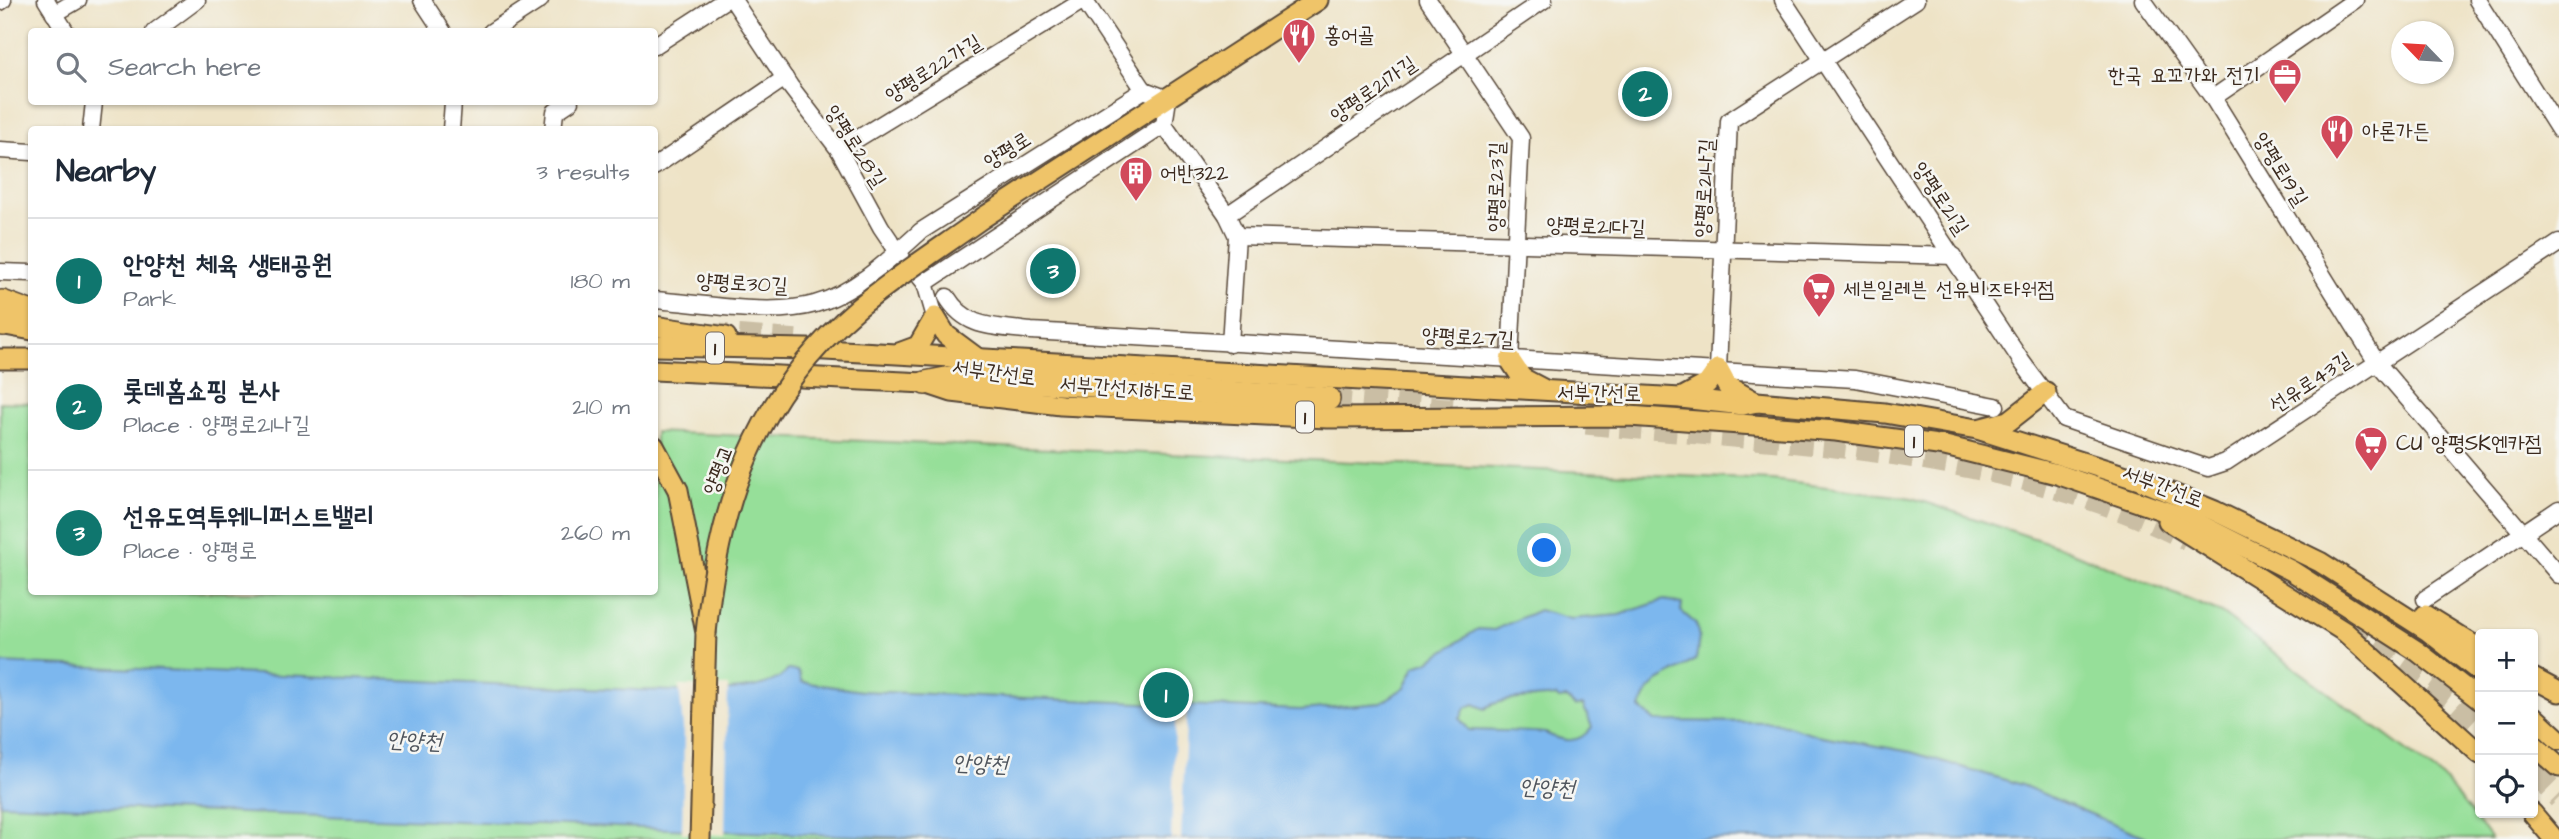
<!DOCTYPE html>
<meta charset="utf-8">
<style>
:root{--surface:#fff;--page:#f2f2f3;--text:#1f2937;--muted:#747a83;--line:#e0e1e3;--accent:#0f766e}
body{margin:0;font-family:"Architects Daughter","Poor Story",sans-serif;background:var(--page);color:var(--text)}
.controls{position:absolute;right:21px;bottom:21px;display:grid;overflow:hidden;border-radius:7px;box-shadow:0 2px 5px #0004}
.controls button{width:63px;height:63px;display:grid;place-items:center;padding:0;border:0;border-bottom:2px solid var(--line);background:var(--surface);color:var(--text);font:35px sans-serif}
.compass{position:absolute;left:2391px;top:21px;width:63px;height:63px;border-radius:50%;background:var(--surface);box-shadow:0 2px 5px #0004;rotate:295deg}
.you{position:absolute;left:1545px;top:551px;width:24px;height:24px;margin:-18px;border:5px solid #fff;border-radius:50%;background:#1a73e8;box-shadow:0 0 0 10px #1a73e833}
.badge{display:grid;place-items:center;width:46px;height:46px;border-radius:50%;background:var(--accent);color:#fff;font-size:23px;font-weight:700}
.pin{position:absolute;translate:-50% -50%;border:4px solid #fff;box-shadow:0 2px 7px #0006}
.list{margin:0;padding:0;list-style:none}
h2{display:flex;justify-content:space-between;align-items:center;height:91px;margin:0;padding:0 28px;font-size:30px}
h2 small{font-size:23px;font-weight:400;color:var(--muted)}
.list li{display:grid;grid-template-columns:46px 1fr auto;gap:21px;align-items:center;box-sizing:border-box;height:126px;padding:0 28px;border-top:2px solid var(--line)}
.list b{display:block;font-size:26px;white-space:nowrap}
.list p{margin:0;font-size:23px;white-space:nowrap;color:var(--muted)}
.list em{font-size:23px;font-style:normal;color:var(--muted)}
.icon{flex:none;width:38px;height:38px;fill:none;stroke:currentColor;stroke-width:2;stroke-linecap:round;stroke-linejoin:round}
.map{position:relative;flex:none;width:2559px;height:839px;overflow:hidden}
.search{position:absolute;background:var(--surface);box-shadow:0 2px 5px #0004;left:28px;top:28px;width:630px;height:77px;display:flex;align-items:center;gap:18px;box-sizing:border-box;padding:0 24px;border-radius:7px;color:var(--muted);font-size:26px}
.panel{position:absolute;background:var(--surface);box-shadow:0 2px 5px #0004;left:28px;top:126px;width:630px;height:469px;border-radius:7px}
.map>svg:first-child{display:block}
.green{fill:#96df99;stroke:#68845c;stroke-width:2}
.water{fill:#7cb7ee;stroke:#5c7086;stroke-width:2;fill-rule:evenodd}
.pier{fill:#eee3c6}
.lines{fill:none;stroke-linecap:round;stroke-linejoin:round}
.highway-tunnel{stroke:#cabea4;stroke-width:23;stroke-dasharray:23 11;stroke-linecap:butt}
.minor-casing{stroke:#564637;stroke-width:19}
.major-casing{stroke:#564637;stroke-width:23}
.highway-casing{stroke:#564637;stroke-width:26}
.minor{stroke:#fff;stroke-width:16}
.major{stroke:#efc469;stroke-width:19}
.highway{stroke:#efc469;stroke-width:23}
.major-bridge-casing{stroke:#564637;stroke-width:23;stroke-linecap:butt}
.major-bridge{stroke:#efc469;stroke-width:19}
.labels{text-anchor:middle;stroke-width:5;stroke-linejoin:round;paint-order:stroke}
.shield{fill:#f6f6f2;stroke:#73675e;stroke-width:2}
.shield-label{font-size:19px;font-weight:bold;fill:#3b2a1e}
.poi-label{font-size:21px;fill:#3b2a1e;stroke:#f6f6f2;text-anchor:start}
.street-label{font-size:21px;fill:#3b2a1e;stroke:#f6f6f2}
.water-label{font-size:23px;font-style:italic;fill:#4e545c;stroke:#f6f6f2}
</style>
<div class="map">
<svg width="2559" height="839" viewBox="0 0 2559 839">
<rect width="100%" height="100%" fill="#f6f6f2"/>
<filter id="ink" filterUnits="userSpaceOnUse"><feTurbulence type="fractalNoise" baseFrequency=".0143" numOctaves="2"/><feDisplacementMap in="SourceGraphic" scale="14" xChannelSelector="R" yChannelSelector="G"/><feConvolveMatrix kernelMatrix="1 2 1 2 8 2 1 2 1" color-interpolation-filters="sRGB"/></filter>
<filter id="wash" filterUnits="userSpaceOnUse"><feTurbulence type="fractalNoise" baseFrequency=".00686" numOctaves="4" result="noise"/><feDisplacementMap in="SourceGraphic" scale="28" xChannelSelector="R" yChannelSelector="G"/><feGaussianBlur stdDeviation="1.57" result="paint"/><feColorMatrix in="noise" values="0 0 0 0 0 0 0 0 0 0 0 0 0 0 0 0 0 1.4 0 .05"/><feComposite in="paint" operator="in"/></filter>
<g filter="url(#wash)">
<rect width="100%" height="100%" fill="#eee3c6"/>
<polygon class="green" points="0,402 31,403 32,592 654,592 655,432 1772,480 1912,498 2055,545 2221,613 2443,778 2491,839 0,839"/>
<path class="water" d="M1664 600 1682 604 1681 611 1696 624 1699 637 1696 660 1658 681 1648 691 1640 708 1655 721 1775 722 1817 735 1911 752 2022 785 2150 839H940L0 804V663L638 690C674 690 765 699 788 670L798 671 802 682 862 691 1300 710 1381 703 1405 687 1415 666 1427 662 1478 629 1494 630 1539 610 1571 619 1619 615ZM1556 696 1559 699 1566 698 1575 706 1583 705 1592 727C1578 746 1562 741 1545 733 1541 732 1476 730 1469 730L1460 719 1465 708 1474 704 1485 709C1496 697 1539 699 1556 696Z"/>
<g class="pier">
<polygon points="679,686 728,686 725,835 682,833 684,737"/>
<polygon points="1176,702 1187,703 1181,839 1171,839"/>
</g>
</g>
<g filter="url(#ink)">
<g class="lines">
<g class="highway-tunnel">
<polyline points="705,334 800,341"/>
<polyline points="1328,399 1458,410"/>
<polyline points="1577,401 1823,417 2019,448"/>
<path d="M1586 423C1788 443 2003 446 2187 539"/>
<polyline points="2266,545 2378,609 2480,684"/>
<polyline points="2347,626 2455,702 2480,725"/>
<polyline points="2533,772 2559,798"/>
</g>
<defs>
<g id="minor">
<polyline points="46,0 66,32"/>
<polyline points="422,0 443,32"/>
<polyline points="733,0 790,86 839,150 881,227 904,261"/>
<polyline points="1428,0 1521,138 1510,360"/>
<polyline points="1783,0 2022,362 2064,419 2208,468 2226,462 2559,243"/>
<polyline points="2143,0 2213,98 2377,363 2559,575"/>
<polyline points="2477,0 2559,130"/>
<polyline points="0,2 3,0"/>
<polyline points="54,14 78,0"/>
<polyline points="154,32 197,0"/>
<polyline points="491,32 540,0"/>
<polyline points="654,46 725,0"/>
<polyline points="2213,98 2355,0"/>
<polyline points="1164,125 1227,215 1237,236 1230,344"/>
<polyline points="91,130 94,102"/>
<polyline points="451,130 453,102"/>
<polyline points="553,130 555,112 570,102"/>
<polyline points="0,150 32,152"/>
<polyline points="839,150 1084,0 1144,90"/>
<polyline points="654,167 785,78"/>
<polyline points="1227,215 1544,0"/>
<polyline points="1237,236 1954,256"/>
<polyline points="0,272 32,273"/>
<polyline points="920,277 925,283 935,317"/>
<path d="M947 297C967 330 996 326 1031 331L1855 379 1996 406"/>
<path d="M654 300C702 303 770 317 815 304 855 293 891 258 921 231L1144 90 1168 99 1164 125 925 283"/>
<polyline points="1718,369 1729,121 1916,0"/>
<polyline points="2425,599 2559,509"/>
</g>
<g id="major">
<polyline points="984,217 1318,0"/>
<polyline points="0,324 32,330"/>
<polyline points="654,326 726,337"/>
<polyline points="654,346 807,349 1681,398 1743,405 1757,402 1885,413 1977,429 2139,480 2215,511 2320,562 2428,631 2480,672"/>
<polyline points="899,353 918,346 935,317 946,335 977,358"/>
<polyline points="0,359 32,359"/>
<polyline points="1510,360 1522,378 1543,389"/>
<polyline points="1718,369 1727,386 1756,402"/>
<polyline points="654,370 925,383 952,392 1061,405 1327,418 1629,416 1836,431 1945,446 2057,474 2193,521 2292,571 2417,651 2480,700"/>
<polyline points="1681,398 1707,384 1718,369"/>
<polyline points="1978,429 2009,421 2046,392"/>
<polyline points="654,446 678,490 706,633 700,839"/>
<polyline points="2168,521 2345,632 2480,754"/>
<polyline points="2425,615 2480,649"/>
<polyline points="2533,678 2559,692"/>
<polyline points="2533,716 2559,740"/>
<polyline points="2533,744 2559,767"/>
<polyline points="2532,813 2554,839"/>
</g>
<g id="highway">
<polyline points="2,302 29,312"/>
<polyline points="3,324 32,312"/>
<polyline points="925,383 956,377 1328,399"/>
</g>
</defs>
<use href="#minor" class="minor-casing"/>
<use href="#major" class="major-casing"/>
<use href="#highway" class="highway-casing"/>
<use href="#minor" class="minor"/>
<use href="#major" class="major"/>
<use href="#highway" class="highway"/>
<defs>
<path id="major-bridge" d="M706 633C719 503 755 396 858 308 898 275 942 247 984 217"/>
</defs>
<use href="#major-bridge" class="major-bridge-casing"/>
<use href="#major-bridge" class="major-bridge"/>
</g>
</g>
<defs>
<symbol id="restaurant-pin" viewBox="-11 -11 22 30"><path d="M0 17L-7.5 6A9.5 9.5 0 1 1 7.5 6Z" fill="#d1495b" stroke="#f6f6f2"/><path d="M-5-6h1v4h1v-4h1v4h1v-4h1v5L-1.5 .5V6h-2V.5L-5-1ZM5-6V6H3V1.5H1.5Q1.5-4 5-6Z" fill="#fff"/></symbol>
<symbol id="office-pin" viewBox="-11 -11 22 30"><path d="M0 17L-7.5 6A9.5 9.5 0 1 1 7.5 6Z" fill="#d1495b" stroke="#f6f6f2"/><path d="M-6-3h4V-5.5h4V-3h4V5H-6ZM-1-4.5V-3h2v-1.5ZM-6 0V1H6V0Z" fill="#fff"/></symbol>
<symbol id="building-pin" viewBox="-11 -11 22 30"><path d="M0 17L-7.5 6A9.5 9.5 0 1 1 7.5 6Z" fill="#d1495b" stroke="#f6f6f2"/><path d="M-4-6H4V6H1V3H-1V6H-4ZM-2.5-4.3h1.7v1.8h-1.7ZM.8-4.3h1.7v1.8H.8ZM-2.5-1h1.7V.8h-1.7ZM.8-1h1.7V.8H.8Z" fill="#fff"/></symbol>
<symbol id="supermarket-pin" viewBox="-11 -11 22 30"><path d="M0 17L-7.5 6A9.5 9.5 0 1 1 7.5 6Z" fill="#d1495b" stroke="#f6f6f2"/><path d="M-6-5.5h2.5l.6 2H6L4.5 2H-2.5L-4.4-4H-6ZM-1.5 3.2a1.3 1.3 0 1 0 .1 0ZM3 3.2a1.3 1.3 0 1 0 .1 0Z" fill="#fff"/></symbol>
</defs>
<g fill-rule="evenodd">
<use href="#restaurant-pin" x="1280" y="16" width="38" height="52"/>
<use href="#office-pin" x="2266" y="56" width="38" height="52"/>
<use href="#restaurant-pin" x="2318" y="112" width="38" height="52"/>
<use href="#building-pin" x="1117" y="154" width="38" height="52"/>
<use href="#supermarket-pin" x="1800" y="270" width="38" height="52"/>
<use href="#supermarket-pin" x="2352" y="424" width="38" height="52"/>
</g>
<g class="labels">
<g class="shield">
<rect x="706" y="332.5" width="18" height="31" rx="5"/>
<rect x="1296" y="401.5" width="18" height="31" rx="5"/>
<rect x="1905" y="425.5" width="18" height="31" rx="5"/>
</g>
<g class="shield-label">
<text x="715" y="355">1</text>
<text x="1305" y="424">1</text>
<text x="1914" y="448">1</text>
</g>
<g class="poi-label">
<text x="1324" y="42">홍어골</text>
<text x="2260" y="82" text-anchor="end">한국 요꼬가와 전기</text>
<text x="2362" y="138">아론가든</text>
<text x="1160" y="180">어반322</text>
<text x="1843" y="296">세븐일레븐 선유비즈타워점</text>
<text x="2396" y="450">CU 양평SK엔카점</text>
</g>
<g class="street-label">
<text transform="translate(933 68) rotate(-32)" y="7">양평로22가길</text>
<text transform="translate(1373 89) rotate(-35)" y="7">양평로21가길</text>
<text transform="translate(856 146) rotate(57)" y="7">양평로28길</text>
<text transform="translate(1007 150) rotate(-32)" y="7">양평로</text>
<text transform="translate(2281 169) rotate(58)" y="7">양평로19길</text>
<text transform="translate(1496 187) rotate(-89)" y="7">양평로23길</text>
<text transform="translate(1704 188) rotate(-87)" y="7">양평로21나길</text>
<text transform="translate(1941 198) rotate(56)" y="7">양평로21길</text>
<text transform="translate(1596 226) rotate(2)" y="7">양평로21다길</text>
<text transform="translate(742 283) rotate(3)" y="7">양평로30길</text>
<text transform="translate(1468 337) rotate(3)" y="7">양평로27길</text>
<text transform="translate(994 372) rotate(8)" y="7">서부간선로</text>
<text transform="translate(2310 382) rotate(-33)" y="7">선유로43길</text>
<text transform="translate(1127 388) rotate(4)" y="7">서부간선지하도로</text>
<text transform="translate(1599 393) rotate(1)" y="7">서부간선로</text>
<text transform="translate(718 470) rotate(-69)" y="7">양평교</text>
<text transform="translate(2163 486) rotate(21)" y="7">서부간선로</text>
</g>
<g class="water-label">
<text transform="translate(414 740) rotate(2)" y="8">안양천</text>
<text transform="translate(980 763) rotate(2)" y="8">안양천</text>
<text transform="translate(1547 787) rotate(2)" y="8">안양천</text>
</g>
</g>
</svg>
<div class="controls">
<button>+</button>
<button>−</button>
<button><svg class="icon" aria-label="locate" viewBox="0 0 24 24"><circle cx="12" cy="12" r="6"/><path d="M12 2v4M12 18v4M2 12h4M18 12h4"/></svg></button>
</div>
<svg class="compass" viewBox="-18 -18 36 36"><path d="M0-13l5 13h-10z" fill="#e53935"/><path d="M0 13l5-13h-10z" fill="#747a83"/></svg>
<div class="you"></div>
<div class="pin badge" style="left:1166px;top:695px">1</div>
<div class="pin badge" style="left:1645px;top:94px">2</div>
<div class="pin badge" style="left:1053px;top:271px">3</div>
<div class="search"><svg class="icon" aria-label="search" viewBox="0 0 24 24"><circle cx="10" cy="10" r="6"/><path d="M15 15l6 6"/></svg>Search here</div>
<section class="panel">
<h2>Nearby<small>3 results</small></h2>
<ul class="list">
<li><span class="badge">1</span><div><b>안양천 체육 생태공원</b><p>Park</p></div><em>180 m</em></li>
<li><span class="badge">2</span><div><b>롯데홈쇼핑 본사</b><p>Place · 양평로21나길</p></div><em>210 m</em></li>
<li><span class="badge">3</span><div><b>선유도역투웨니퍼스트밸리</b><p>Place · 양평로</p></div><em>260 m</em></li>
</ul>
</section>
</div>
